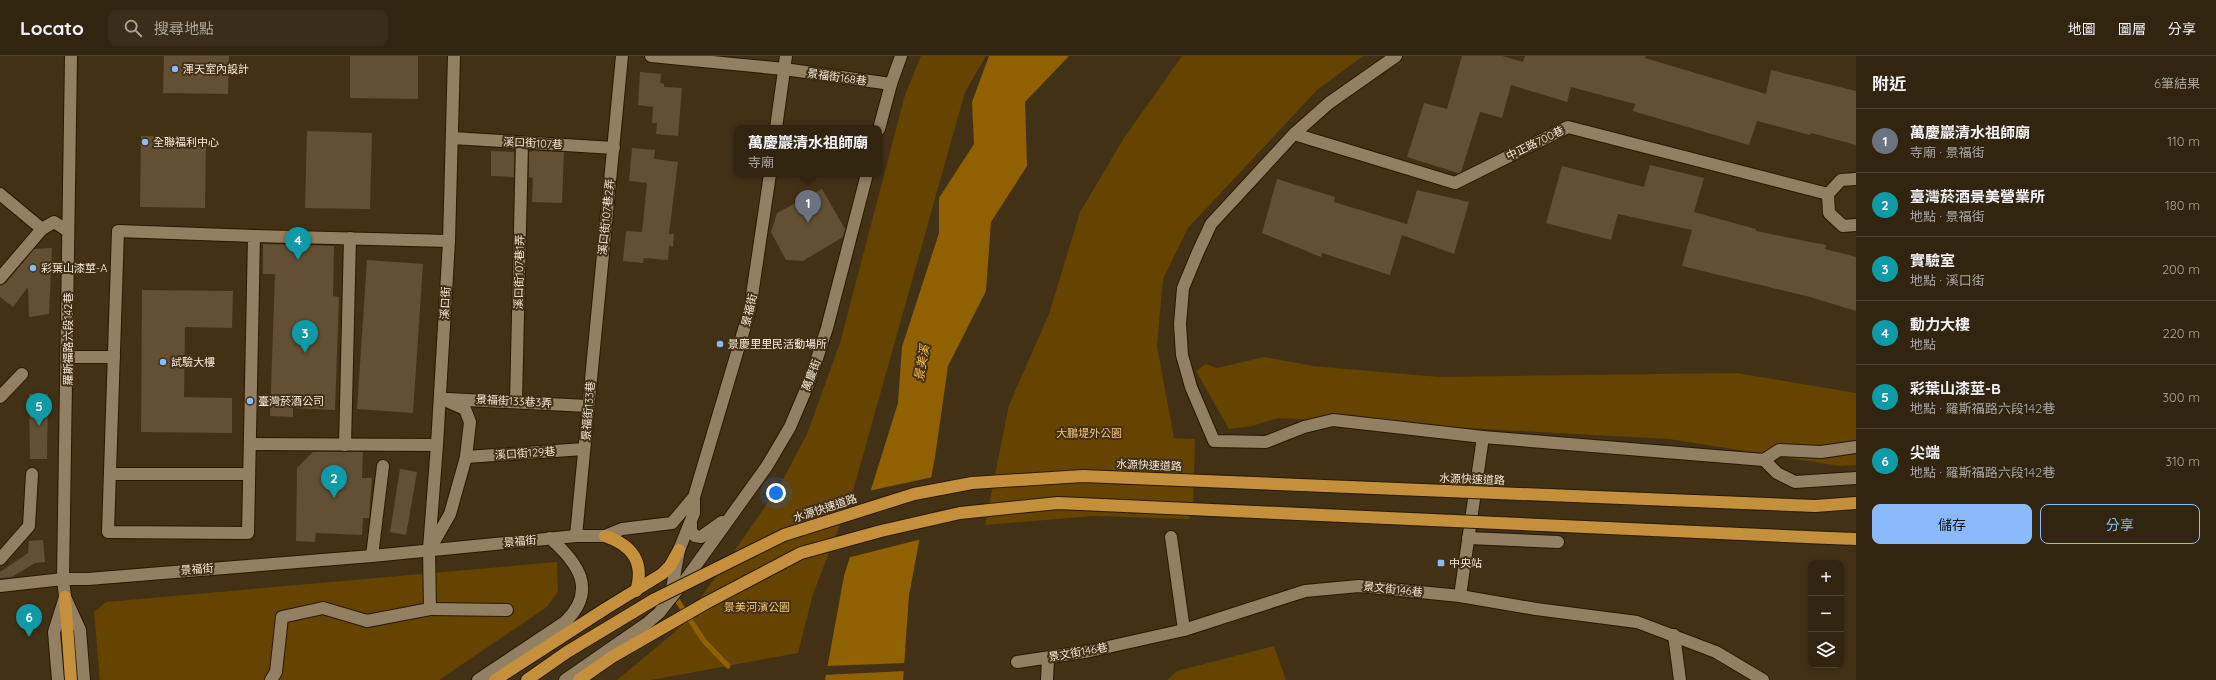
<!DOCTYPE html>
<html lang="zh-TW">
<meta charset="utf-8">
<style>
:root{--surface:#322510;--page:#3a2d19;--text:#f1f3f6;--muted:#a8a59f;--line:#4d4230;--accent:#8abafc}
body{margin:0;font-family:Quicksand,"Noto Sans TC",sans-serif;background:var(--page);color:var(--text)}
.controls{position:absolute;right:12px;bottom:12px;display:grid;overflow:hidden;border-radius:8px;box-shadow:0 2px 6px #0003}
.controls button{width:36px;height:36px;display:grid;place-items:center;padding:0;border:0;border-bottom:1px solid var(--line);background:var(--surface);color:var(--text);font:20px sans-serif}
.you{position:absolute;left:776px;top:437px;width:14px;height:14px;margin:-10px;border:3px solid #fff;border-radius:50%;background:#1a73e8;box-shadow:0 0 0 6px #1a73e833}
.badge{display:grid;place-items:center;width:26px;height:26px;border-radius:50%;background:var(--accent);color:#fff;font-size:13px;font-weight:700}
.pin{position:absolute;translate:-50% -33px;filter:drop-shadow(0 1px 2px #0008)}
.pin::after{content:'';position:absolute;top:21px;width:14px;height:12px;background:inherit;clip-path:polygon(0 0,100% 0,50% 100%)}
.popup{position:absolute;left:734px;top:69px;width:148px;height:52px;box-sizing:border-box;display:grid;place-content:center;border-radius:8px;background:var(--surface);filter:drop-shadow(0 1px 3px #0005);font-size:13px;white-space:nowrap;color:var(--muted)}
.popup b{font-size:15px;color:var(--text)}
.popup::after{content:'';position:absolute;left:50%;top:100%;margin-left:-8px;border:8px solid transparent;border-top-color:var(--surface)}
.list{margin:0;padding:0;list-style:none}
h2{display:flex;justify-content:space-between;align-items:center;height:52px;margin:0;padding:0 16px;font-size:17px}
h2 small{font-size:13px;font-weight:400;color:var(--muted)}
.list li{display:grid;grid-template-columns:26px 1fr auto;gap:12px;align-items:center;box-sizing:border-box;height:64px;padding:0 16px;border-top:1px solid var(--line)}
.list b{display:block;font-size:15px;white-space:nowrap}
.list p{margin:0;font-size:13px;white-space:nowrap;color:var(--muted)}
.list em{font-size:13px;font-style:normal;color:var(--muted)}
.actions{display:flex;gap:8px;padding:12px 16px}
.actions a{flex:1;padding:9px 0;border:1px solid var(--accent);border-radius:8px;text-align:center;font-size:14px;color:var(--accent)}
.actions .main{background:var(--accent);color:#111}
.icon{flex:none;width:22px;height:22px;fill:none;stroke:currentColor;stroke-width:2;stroke-linecap:round;stroke-linejoin:round}
.map{position:relative;flex:none;width:1856px;height:624px;overflow:hidden}
header{display:flex;align-items:center;gap:24px;box-sizing:border-box;height:56px;padding:0 20px;background:var(--surface);border-bottom:1px solid var(--line)}
header strong{font-size:19px}
nav{display:flex;gap:22px;margin-inline-start:auto;font-size:14px}
.search{width:280px;height:36px;background:var(--page);display:flex;align-items:center;gap:10px;box-sizing:border-box;padding:0 14px;border-radius:8px;color:var(--muted);font-size:15px}
main{display:flex}
aside{flex:1;background:var(--surface)}
.map>svg:first-child{display:block}
.green{fill:#654300}
.water{fill:#8f6100}
.pier{fill:#433116}
.lines{fill:none;stroke-linecap:round;stroke-linejoin:round}
.stream{stroke:#8f6100;stroke-width:5}
.building{fill:#624f34}
.minor-casing{stroke:#291900;stroke-width:14}
.highway-casing{stroke:#291900;stroke-width:14}
.minor{stroke:#937f62;stroke-width:12}
.highway{stroke:#c4903c;stroke-width:12}
.highway-bridge-casing{stroke:#291900;stroke-width:14;stroke-linecap:butt}
.highway-bridge{stroke:#c4903c;stroke-width:12}
.poi-dot{fill:#8abafc;stroke:#433116;stroke-width:1.5}
.labels{text-anchor:middle;stroke-width:4;stroke-linejoin:round;paint-order:stroke}
.poi-label{font-size:11px;fill:#f6eadb;stroke:#433116;text-anchor:start}
.street-label{font-size:11px;fill:#f6eadb;stroke:#433116}
.park-label{font-size:11px;fill:#f6c274;stroke:#433116}
.water-label{font-size:12px;font-style:italic;fill:#febd54;stroke:#433116}
</style>
<header>
<strong>Locato</strong>
<div class="search"><svg class="icon" aria-label="search" viewBox="0 0 24 24"><circle cx="10" cy="10" r="6"/><path d="M15 15l6 6"/></svg>搜尋地點</div>
<nav><a>地圖</a><a>圖層</a><a>分享</a></nav>
</header>
<main>
<div class="map">
<svg width="1856" height="624" viewBox="0 0 1856 624">
<rect width="100%" height="100%" fill="#433116"/>
<g class="green">
<polygon points="921,0 986,0 965,36 853,435 813,538 798,597 651,624 617,624 676,575 723,511 731,497 733,497 780,429 807,378 840,287 905,39"/>
<polygon points="1182,0 1363,0 1317,34 1188,172 1163,223 1157,290 1174,382 1195,383 1193,453 1188,453 1190,463 1093,460 985,469 1009,349 1049,258 1080,156 1124,82"/>
<polygon points="1264,301 1313,310 1439,321 1736,317 1856,337 1856,409 1840,410 1669,383 1278,362 1252,370 1229,373 1196,315 1206,308 1217,312"/>
<polygon points="557,506 558,535 547,551 439,624 100,624 94,556 106,546"/>
<polygon points="1274,590 1286,624 1167,624 1177,615"/>
</g>
<polygon class="water" points="989,0 1069,0 1025,46 1027,110 991,166 986,235 948,310 935,401 909,539 903,624 825,624 844,520 898,347 902,291 939,177 939,142 974,88 972,46"/>
<g class="pier">
<polygon points="933,421 922,483 847,502 868,435"/>
<polygon points="906,607 905,615 823,619 825,610"/>
</g>
<g class="lines">
<polyline class="stream" points="675,541 704,585 728,610"/>
</g>
<g class="building">
<polygon points="164,0 229,0 228,38 163,37"/>
<polygon points="350,0 418,0 418,43 350,42"/>
<polygon points="1462,0 1502,0 1523,6 1525,0 1646,0 1645,2 1766,38 1771,14 1856,35 1856,89 1811,77 1810,79 1757,65 1749,89 1633,55 1635,48 1571,31 1567,46 1511,29 1502,62 1480,56 1461,116 1458,117 1407,101 1424,47 1447,53"/>
<polygon points="640,16 661,18 660,27 664,28 664,31 682,32 678,80 656,78 657,67 652,67 653,51 638,49"/>
<polygon points="307,75 372,77 370,153 305,152"/>
<polygon points="141,80 206,81 205,152 140,151"/>
<polygon points="632,92 655,94 654,103 678,106 669,178 674,178 673,191 669,190 668,204 644,202 643,207 623,205 626,175 642,176 647,127 629,125"/>
<polygon points="491,95 514,96 514,121 491,120"/>
<polygon points="534,95 564,96 562,147 532,146 533,122 529,121 529,96"/>
<polygon points="1650,109 1704,122 1694,156 1756,173 1756,175 1826,189 1825,193 1856,201 1856,255 1810,241 1682,210 1692,174 1618,158 1611,184 1546,167 1562,110 1644,131"/>
<polygon points="1277,123 1335,141 1334,146 1407,168 1417,134 1469,146 1454,198 1402,179 1390,219 1322,197 1321,201 1262,177"/>
<polygon points="822,133 845,173 843,181 803,205 786,204 771,176 777,157"/>
<polygon points="263,188 334,190 333,240 339,241 335,354 293,352 293,361 270,360 275,218 263,218"/>
<polygon points="52,192 49,258 29,261 28,231 13,251 0,241 0,230 6,227 34,193"/>
<polygon points="367,204 423,208 413,357 357,353"/>
<polygon points="142,234 233,235 232,272 185,271 184,341 232,342 232,377 141,376"/>
<polygon points="29,338 48,338 47,403 30,403"/>
<polygon points="313,396 363,396 362,422 372,422 369,462 363,462 362,479 316,477 315,486 296,485 297,412"/>
<polygon points="400,413 417,416 406,479 390,476"/>
<polygon points="43,484 45,506 35,507 12,521 0,522 0,516 28,497 29,485"/>
</g>
<g class="lines">
<defs>
<g id="minor">
<polyline points="71,0 63,523 65,541 80,574 84,624"/>
<polyline points="651,0 784,13 891,28"/>
<polyline points="1396,0 1329,47 1294,78 1211,168 1198,196 1183,232 1180,268 1182,299 1191,331 1214,385 1266,386 1304,371 1333,364 1483,381 1764,404 1779,394 1821,396 1856,391"/>
<polyline points="776,72 786,0"/>
<polyline points="879,73 891,28 901,0"/>
<polyline points="1294,78 1455,127 1568,71 1828,138"/>
<polyline points="452,82 614,92"/>
<polyline points="1856,123 1841,124 1828,138 1829,157 1843,170 1856,169"/>
<polyline points="0,138 42,173 54,166 68,175"/>
<polygon points="118,175 254,180 248,477 108,476"/>
<polyline points="254,180 449,185"/>
<polyline points="0,222 42,173"/>
<polyline points="68,301 114,301"/>
<polyline points="0,341 22,318"/>
<polyline points="447,343 588,350"/>
<polyline points="516,345 522,87"/>
<polyline points="250,388 437,389"/>
<polyline points="345,389 350,182"/>
<polyline points="466,401 584,393"/>
<polyline points="1764,404 1777,417 1795,426 1856,422"/>
<polyline points="110,418 249,418"/>
<polyline points="691,467 691,475 695,480 701,481 722,466"/>
<polyline points="576,480 622,0"/>
<polyline points="1171,481 1184,574"/>
<polyline points="1468,482 1558,486"/>
<polyline points="431,491 450,458 466,401 470,366 465,353 440,342"/>
<polyline points="372,500 383,410"/>
<polyline points="0,503 29,470 32,418"/>
<polyline points="0,530 63,523 88,523 372,500 576,480 605,480 622,473 672,467 694,441 750,253 770,118"/>
<polyline points="671,538 679,494 694,457 694,441"/>
<polyline points="1460,540 1483,381"/>
<polyline points="430,553 507,554"/>
<polyline points="1674,579 1680,624"/>
<polyline points="1017,606 1090,595 1184,574 1305,535 1359,530 1460,540 1536,553 1637,566 1716,596 1763,624"/>
<polyline points="58,624 54,576 65,541"/>
<polyline points="271,624 276,616 282,561 323,552 367,565 430,553 429,493 437,389 449,185 454,0"/>
<path d="M478 624 565 566C598 534 578 507 550 482"/>
<polyline points="565,624 646,568 659,557 686,523 767,410 790,371 810,324 827,272 867,118"/>
<polyline points="1047,624 1048,602"/>
</g>
<g id="highway">
<polyline points="1815,450 1856,447"/>
<path d="M605 480C632 489 645 506 636 535"/>
<polyline points="1829,482 1856,483"/>
<polyline points="65,541 71,624"/>
<polyline points="495,624 605,553 662,518 670,510 679,494"/>
<polyline points="527,624 567,596 655,543"/>
<polyline points="579,624 612,601 706,547"/>
</g>
</defs>
<use href="#minor" class="minor-casing"/>
<use href="#highway" class="highway-casing"/>
<use href="#minor" class="minor"/>
<use href="#highway" class="highway"/>
<defs>
<g id="highway-bridge">
<polyline points="655,543 784,479 914,438 972,427 1083,420 1815,450"/>
<polyline points="706,547 801,497 881,475 960,457 1058,447 1829,482"/>
</g>
</defs>
<use href="#highway-bridge" class="highway-bridge-casing"/>
<use href="#highway-bridge" class="highway-bridge"/>
</g>
<g class="poi-dot">
<circle cx="175" cy="13" r="4"/>
<circle cx="145" cy="86" r="4"/>
<circle cx="33" cy="212" r="4"/>
<circle cx="720" cy="288" r="4"/>
<circle cx="163" cy="306" r="4"/>
<circle cx="250" cy="345" r="4"/>
<rect x="1437" y="503" width="8" height="8" rx="2"/>
</g>
<g class="labels">
<g class="poi-label">
<text x="183" y="17">渾天室內設計</text>
<text x="153" y="90">全聯福利中心</text>
<text x="41" y="216">彩葉山漆莖-A</text>
<text x="728" y="292">景慶里里民活動場所</text>
<text x="171" y="310">試驗大樓</text>
<text x="258" y="349">臺灣菸酒公司</text>
<text x="1449" y="511">中央站</text>
</g>
<g class="street-label">
<text transform="translate(837 21) rotate(8)" y="4">景福街168巷</text>
<text transform="translate(533 87) rotate(3)" y="4">溪口街107巷</text>
<text transform="translate(1535 87) rotate(-26)" y="4">中正路700巷</text>
<text transform="translate(606 161) rotate(-84)" y="4">溪口街107巷2弄</text>
<text transform="translate(519 216) rotate(-89)" y="4">溪口街107巷1弄</text>
<text transform="translate(445 247) rotate(-87)" y="4">溪口街</text>
<text transform="translate(749 254) rotate(-77)" y="4">景福街</text>
<text transform="translate(68 283) rotate(-90)" y="4">羅斯福路六段142巷</text>
<text transform="translate(811 319) rotate(-70)" y="4">萬慶街</text>
<text transform="translate(514 345) rotate(3)" y="4">景福街133巷3弄</text>
<text transform="translate(588 355) rotate(-85)" y="4">景福街133巷</text>
<text transform="translate(525 397) rotate(-4)" y="4">溪口街129巷</text>
<text transform="translate(1149 409) rotate(2)" y="4">水源快速道路</text>
<text transform="translate(1472 423) rotate(2)" y="4">水源快速道路</text>
<text transform="translate(825 452) rotate(-18)" y="4">水源快速道路</text>
<text transform="translate(520 485) rotate(-5)" y="4">景福街</text>
<text transform="translate(197 513) rotate(-4)" y="4">景福街</text>
<text transform="translate(1393 533) rotate(6)" y="4">景文街146巷</text>
<text transform="translate(1078 596) rotate(-10)" y="4">景文街146巷</text>
</g>
<g class="park-label">
<text x="1089" y="381">大鵬堤外公園</text>
<text x="757" y="555">景美河濱公園</text>
</g>
<g class="water-label">
<text transform="translate(922 307) rotate(-80)" y="4">景美溪</text>
</g>
</g>
</svg>
<div class="controls">
<button>+</button>
<button>−</button>
<button><svg class="icon" aria-label="layers" viewBox="0 0 24 24"><path d="M12 4l9 5-9 5-9-5zM3 14l9 5 9-5"/></svg></button>
</div>
<div class="you"></div>
<div class="pin badge" style="left:808px;top:167px;background:#6b7280">1</div>
<div class="popup"><b>萬慶巖清水祖師廟</b>寺廟</div>
<div class="pin badge" style="left:334px;top:442px;background:#0f9aa8">2</div>
<div class="pin badge" style="left:305px;top:297px;background:#0f9aa8">3</div>
<div class="pin badge" style="left:298px;top:204px;background:#0f9aa8">4</div>
<div class="pin badge" style="left:39px;top:370px;background:#0f9aa8">5</div>
<div class="pin badge" style="left:29px;top:581px;background:#0f9aa8">6</div>
</div>
<aside>
<h2>附近<small>6筆結果</small></h2>
<ul class="list">
<li><span class="badge" style="background:#6b7280">1</span><div><b>萬慶巖清水祖師廟</b><p>寺廟 · 景福街</p></div><em>110 m</em></li>
<li><span class="badge" style="background:#0f9aa8">2</span><div><b>臺灣菸酒景美營業所</b><p>地點 · 景福街</p></div><em>180 m</em></li>
<li><span class="badge" style="background:#0f9aa8">3</span><div><b>實驗室</b><p>地點 · 溪口街</p></div><em>200 m</em></li>
<li><span class="badge" style="background:#0f9aa8">4</span><div><b>動力大樓</b><p>地點</p></div><em>220 m</em></li>
<li><span class="badge" style="background:#0f9aa8">5</span><div><b>彩葉山漆莖-B</b><p>地點 · 羅斯福路六段142巷</p></div><em>300 m</em></li>
<li><span class="badge" style="background:#0f9aa8">6</span><div><b>尖端</b><p>地點 · 羅斯福路六段142巷</p></div><em>310 m</em></li>
</ul>
<div class="actions"><a class="main">儲存</a><a>分享</a></div>
</aside>
</main>
